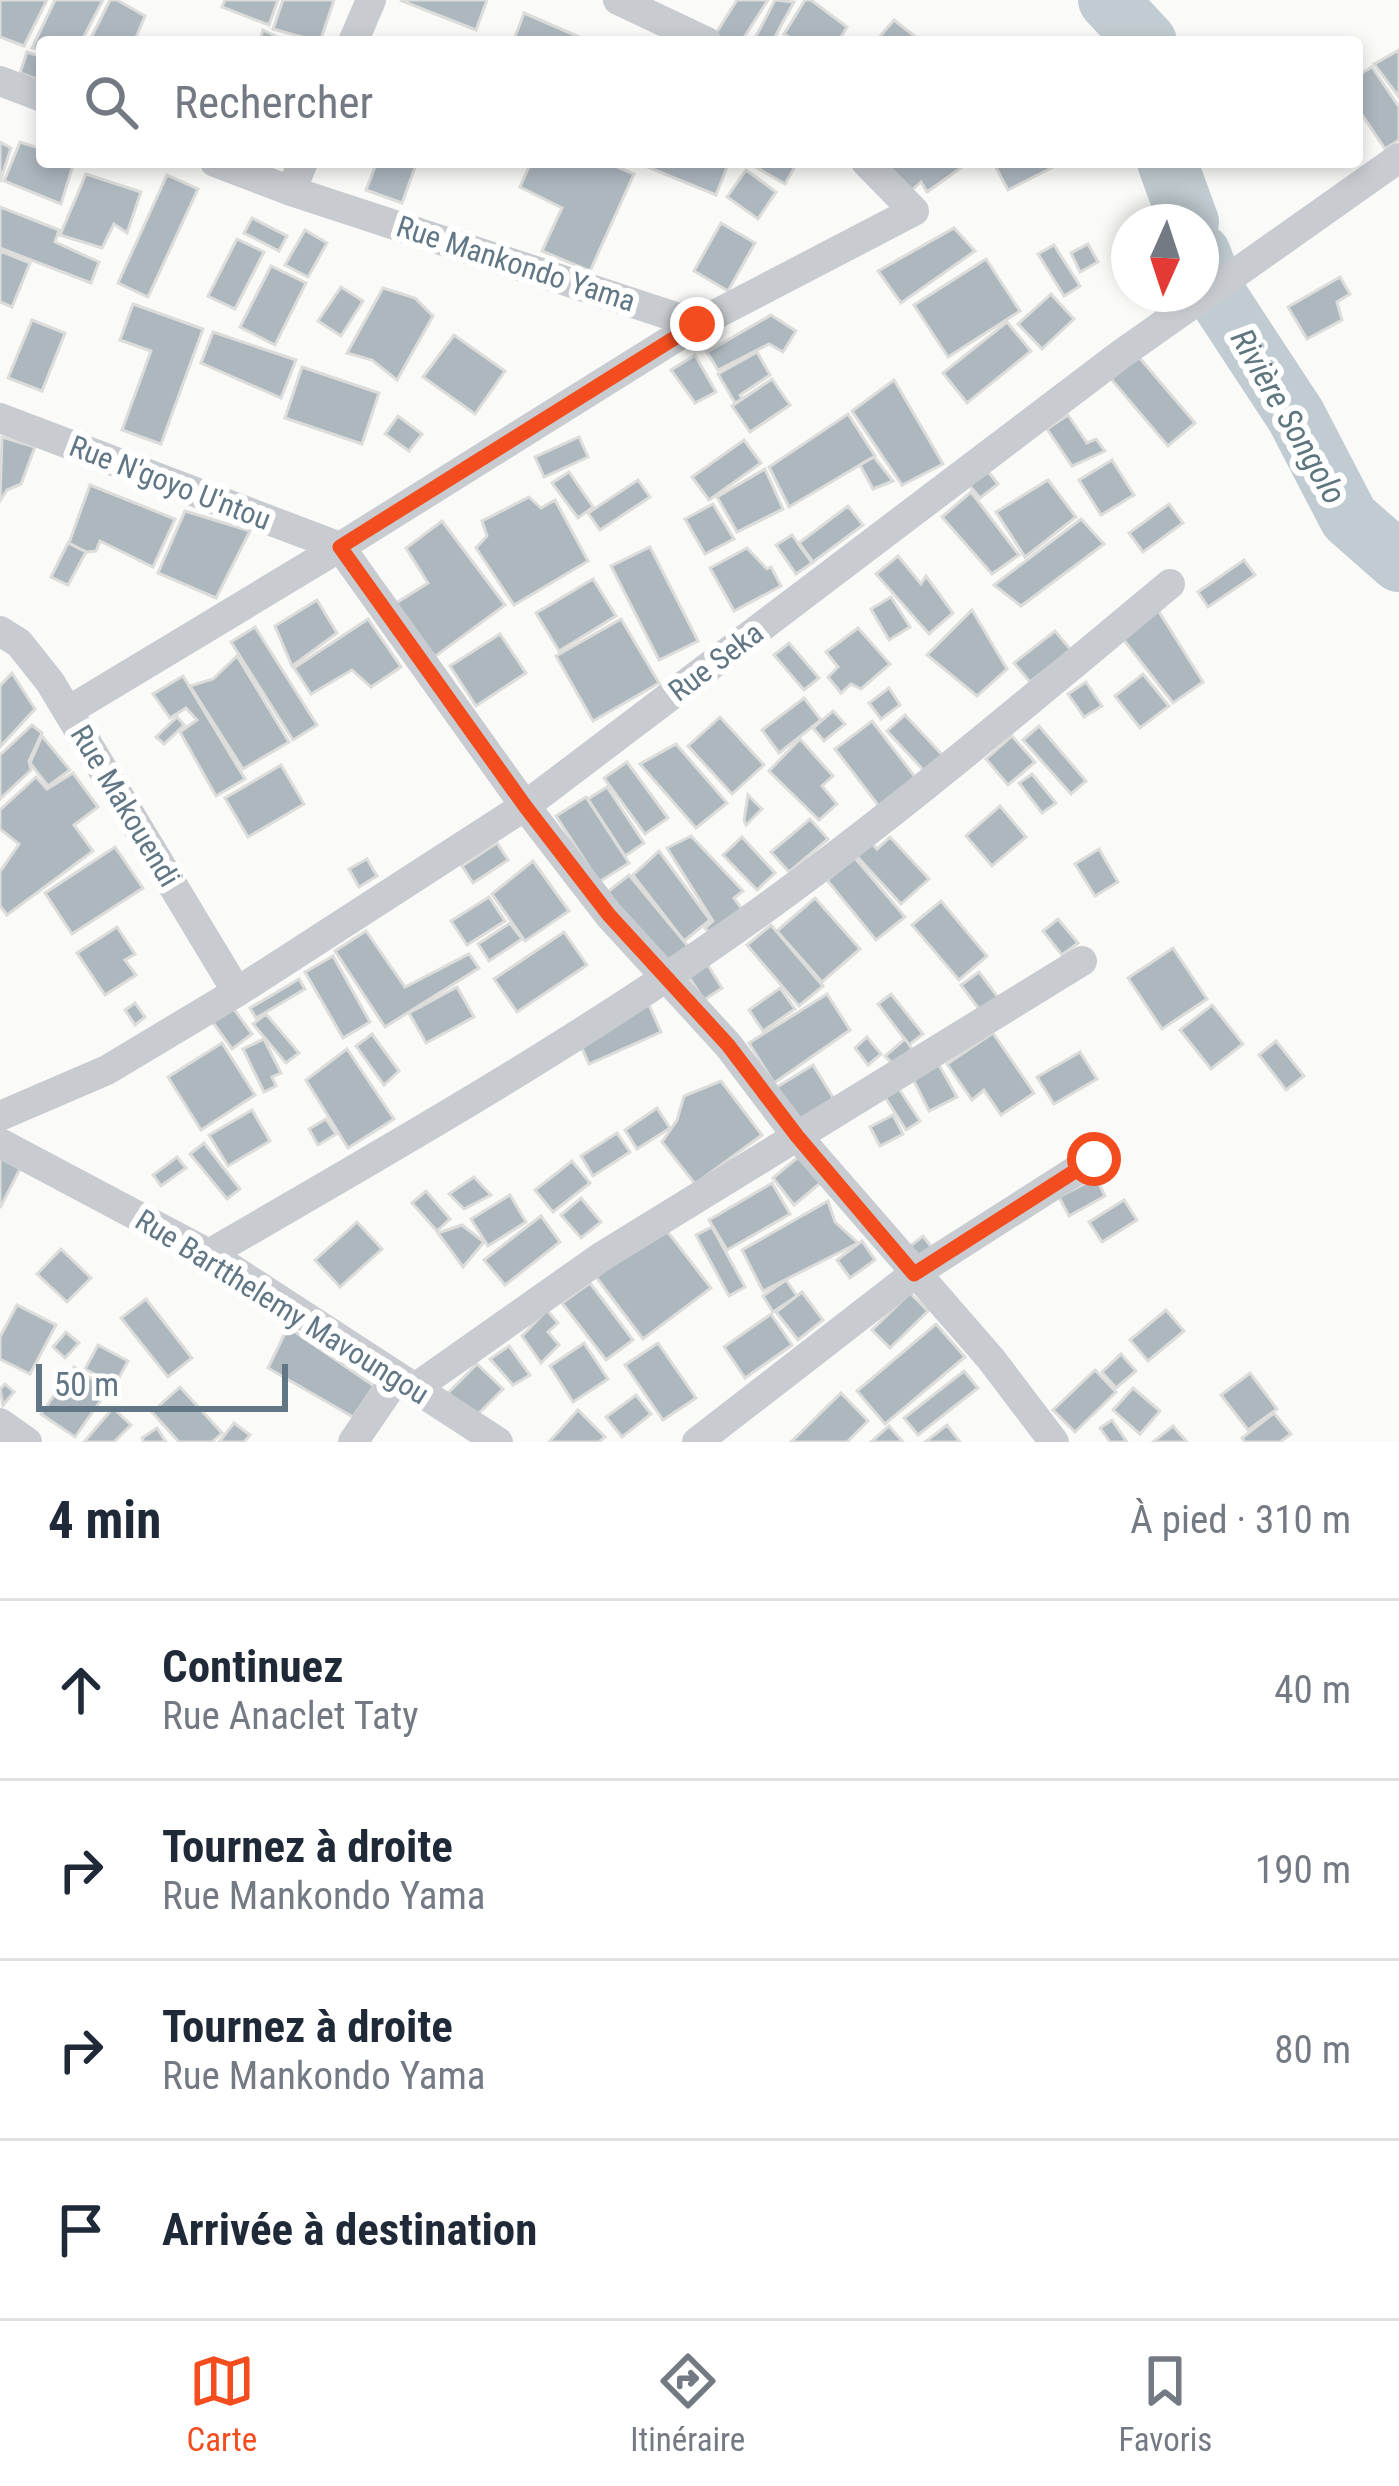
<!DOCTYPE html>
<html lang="fr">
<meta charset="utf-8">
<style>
:root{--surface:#fff;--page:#f6f6f7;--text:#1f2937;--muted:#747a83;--line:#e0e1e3;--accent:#f34d1f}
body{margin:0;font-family:"Roboto Condensed",sans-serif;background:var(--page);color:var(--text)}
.compass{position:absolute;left:1111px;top:204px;width:108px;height:108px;border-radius:50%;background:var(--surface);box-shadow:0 6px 18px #0003;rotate:183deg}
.scale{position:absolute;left:36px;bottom:30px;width:252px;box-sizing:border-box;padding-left:12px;border:6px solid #627786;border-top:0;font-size:33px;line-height:42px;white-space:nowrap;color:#627786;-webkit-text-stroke:9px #fff;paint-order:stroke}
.stop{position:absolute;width:36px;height:36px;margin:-27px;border:9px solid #f34d1f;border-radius:50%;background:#fff}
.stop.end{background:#f34d1f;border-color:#fff;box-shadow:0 3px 12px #0008}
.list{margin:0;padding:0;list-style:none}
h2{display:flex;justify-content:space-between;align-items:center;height:156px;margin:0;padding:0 48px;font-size:51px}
h2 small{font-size:39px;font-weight:400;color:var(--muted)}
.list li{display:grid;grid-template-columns:78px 1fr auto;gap:36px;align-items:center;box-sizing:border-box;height:180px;padding:0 48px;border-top:3px solid var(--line)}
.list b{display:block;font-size:45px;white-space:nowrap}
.list p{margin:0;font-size:39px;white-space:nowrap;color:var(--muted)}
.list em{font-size:39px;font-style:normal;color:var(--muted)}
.icon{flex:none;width:66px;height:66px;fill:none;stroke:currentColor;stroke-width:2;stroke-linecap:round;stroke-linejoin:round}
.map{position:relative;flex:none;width:1399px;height:1442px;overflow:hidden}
.search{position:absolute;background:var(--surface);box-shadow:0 6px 18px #0003;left:36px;right:36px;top:36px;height:132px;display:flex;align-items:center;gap:30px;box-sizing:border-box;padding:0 42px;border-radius:12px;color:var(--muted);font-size:45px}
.sheet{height:876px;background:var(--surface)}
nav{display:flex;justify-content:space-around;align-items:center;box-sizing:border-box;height:168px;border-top:3px solid var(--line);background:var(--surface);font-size:33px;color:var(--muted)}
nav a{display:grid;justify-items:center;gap:6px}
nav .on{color:var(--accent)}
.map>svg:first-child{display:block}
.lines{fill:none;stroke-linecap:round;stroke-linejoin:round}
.river{stroke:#c0ccd1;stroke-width:60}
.building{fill:#adb7be;stroke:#dcdcda;stroke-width:3}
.minor{stroke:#c8ccd0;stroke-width:30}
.route{stroke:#f34d1f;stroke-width:15}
.labels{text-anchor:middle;stroke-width:12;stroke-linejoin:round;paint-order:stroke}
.street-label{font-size:30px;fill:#627786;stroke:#fff}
.water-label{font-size:33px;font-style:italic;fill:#5e767e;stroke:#fff}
</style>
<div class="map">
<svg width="1399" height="1442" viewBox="0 0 1399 1442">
<rect width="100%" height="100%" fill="#fafaf8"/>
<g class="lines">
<g class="river">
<polyline points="1108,0 1147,42"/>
<polyline points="1167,162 1189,222"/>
<polyline points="1201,254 1216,294 1296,416 1349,518 1399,562"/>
</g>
</g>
<g class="building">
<polygon points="0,0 47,0 24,46 0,37"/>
<polygon points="55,0 103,0 81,42 42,42 42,50 32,48"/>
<polygon points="110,0 117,0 145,16 134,42 89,42"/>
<polygon points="225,0 278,0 269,25 222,7"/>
<polygon points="283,0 334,0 320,42 273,29"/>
<polygon points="400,0 487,0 476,30"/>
<polygon points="737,0 768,0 741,42 726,42 715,35"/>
<polygon points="775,0 794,2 772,42 758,42 754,40"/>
<polygon points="805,0 811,0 847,27 838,42 797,42 784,34"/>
<polygon points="524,13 584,39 582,42 513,42"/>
<polygon points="894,20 922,42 875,42"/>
<polygon points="263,30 288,42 259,42"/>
<polygon points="1399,50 1399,97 1374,64"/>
<polygon points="27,52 42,57 42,81 20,73"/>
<polygon points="1372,67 1399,107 1399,140 1385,149 1357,107 1357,76"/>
<polygon points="0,142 11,148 0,182"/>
<polygon points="20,142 42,149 42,162 74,162 61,204 4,181"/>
<polygon points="377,162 417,162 402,203 366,190"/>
<polygon points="531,162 606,162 634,174 590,271 542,251 562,208 520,187"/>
<polygon points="647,162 729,162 716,195 645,166"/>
<polygon points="747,162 792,162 796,165 785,184"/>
<polygon points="890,162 969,162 927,192 921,182 904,197 880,170"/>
<polygon points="993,162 1063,162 1008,190"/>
<polygon points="746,170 776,192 758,219 727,197"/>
<polygon points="86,174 141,192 127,233 114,224 102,248 60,235"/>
<polygon points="167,175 198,189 148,297 118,283"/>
<polygon points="0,207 59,230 55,242 99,262 91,283 0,248"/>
<polygon points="252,218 287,236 279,251 244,233"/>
<polygon points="721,223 755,243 728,291 694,271"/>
<polygon points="954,228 975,251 901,303 878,271"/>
<polygon points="305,230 327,243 308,277 285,265"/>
<polygon points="237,239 264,252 235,309 208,296"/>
<polygon points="1088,244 1098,262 1080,272 1071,253"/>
<polygon points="1054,245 1080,286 1064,296 1038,254"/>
<polygon points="0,251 30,263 12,307 0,302"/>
<polygon points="986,259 1020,311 948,357 914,305"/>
<polygon points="271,266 306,283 275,345 240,327"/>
<polygon points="1340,277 1350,294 1337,302 1342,320 1307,339 1288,307"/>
<polygon points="341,287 363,301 341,336 318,321"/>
<polygon points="383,288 415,298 433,316 397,380 372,360 347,353"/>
<polygon points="1051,294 1074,319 1042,349 1018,324"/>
<polygon points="133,304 203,329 161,444 122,430 151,351 120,340"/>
<polygon points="771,315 796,331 783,352 769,344 718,370 707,352"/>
<polygon points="32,320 65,333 42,391 8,378"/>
<polygon points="1007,322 1031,351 967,403 943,373"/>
<polygon points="213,332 296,360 281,398 201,363"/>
<polygon points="454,335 505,371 475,414 423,377"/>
<polygon points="757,352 770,375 740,395 742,399 735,403 718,374"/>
<polygon points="695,355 716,392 695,403 671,370"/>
<polygon points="1138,356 1195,423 1168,446 1111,379"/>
<polygon points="302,367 379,393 362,444 285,418"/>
<polygon points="772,379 790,405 750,432 732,406"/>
<polygon points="894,380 943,464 902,485 852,411"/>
<polygon points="848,414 875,456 789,507 769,467"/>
<polygon points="1068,415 1087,443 1096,439 1105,451 1072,466 1047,429"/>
<polygon points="398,416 422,434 409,451 385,434"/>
<polygon points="2,437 35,447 21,484 7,490 0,501"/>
<polygon points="579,437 588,457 544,477 535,457"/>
<polygon points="744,440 761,463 709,500 692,477"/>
<polygon points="874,457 893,481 873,489 860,465"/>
<polygon points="1112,460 1134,495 1101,515 1079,480"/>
<polygon points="765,469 783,509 737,532 717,497"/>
<polygon points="987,470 998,484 980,498 969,485"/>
<polygon points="569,472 593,507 578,518 552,483"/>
<polygon points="638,480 650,497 600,530 588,513"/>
<polygon points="1048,480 1076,517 1025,557 996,512"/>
<polygon points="90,485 175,519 153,567 100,541 96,551 86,552 69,543"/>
<polygon points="971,492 1019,555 992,574 942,517"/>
<polygon points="529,497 541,508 555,500 588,561 514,605 476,548 487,536 482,521"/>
<polygon points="713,504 734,539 705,554 685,519"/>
<polygon points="1169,504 1183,523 1143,552 1129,533"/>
<polygon points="848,506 863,525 813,562 799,543"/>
<polygon points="185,511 250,531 216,598 158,573"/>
<polygon points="1081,519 1104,544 1021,606 994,585"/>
<polygon points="442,521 505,605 433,658 393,605 428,583 406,548"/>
<polygon points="792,535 812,563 796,574 776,545"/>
<polygon points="68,543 86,552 68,585 51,577"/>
<polygon points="650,547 698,641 659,660 611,566"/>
<polygon points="747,548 767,569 771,567 781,586 734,611 710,568"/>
<polygon points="898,556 921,584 926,576 953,613 929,634 876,574"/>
<polygon points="1244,560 1255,575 1208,607 1198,592"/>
<polygon points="593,579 616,616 559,651 536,613"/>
<polygon points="891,597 910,627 889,640 871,609"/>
<polygon points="317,600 337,633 292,666 275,626"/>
<polygon points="1156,607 1203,682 1173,703 1120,635"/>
<polygon points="972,610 1007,669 977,696 927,655"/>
<polygon points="368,619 401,667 371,687 352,670 311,694 294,668"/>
<polygon points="621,619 659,683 593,721 556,656"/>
<polygon points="255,627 317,725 293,740 231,642"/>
<polygon points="858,628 890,664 861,689 851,684 841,693 828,677 838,667 826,652"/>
<polygon points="1055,631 1071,650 1030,682 1014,663"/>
<polygon points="500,634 526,673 476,706 450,666"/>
<polygon points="789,643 819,678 804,690 774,655"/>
<polygon points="237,656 289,742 243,769 190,686 213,679"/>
<polygon points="12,673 35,709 0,747 0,686"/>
<polygon points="1143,674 1169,706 1140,728 1115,696"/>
<polygon points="183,676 245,779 216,796 180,732 197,720 186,708 170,718 153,694"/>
<polygon points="1086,682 1102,706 1084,717 1068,694"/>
<polygon points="889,688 900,705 881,719 869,703"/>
<polygon points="804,698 821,720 779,753 762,730"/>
<polygon points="833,711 845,724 824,741 813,728"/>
<polygon points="905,715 946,759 928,775 887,731"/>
<polygon points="177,717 184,725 164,744 156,737"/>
<polygon points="720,717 764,765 732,794 688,746"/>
<polygon points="872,721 922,786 885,814 835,749"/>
<polygon points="32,725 42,733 29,761 31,770 0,799 0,755"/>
<polygon points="1039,726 1086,781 1071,794 1023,740"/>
<polygon points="42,736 70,770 48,786 30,763"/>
<polygon points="1012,736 1035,762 1008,785 986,759"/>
<polygon points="800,739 833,776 822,786 837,804 819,820 769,771"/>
<polygon points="676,744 727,803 696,828 640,764"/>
<polygon points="627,762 668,818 645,834 604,778"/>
<polygon points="281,765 304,804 248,837 225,798"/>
<polygon points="73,773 98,807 74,825 93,851 7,915 0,906 0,872 19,844 0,829 0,810 36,777 47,789"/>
<polygon points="1032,774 1056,803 1042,813 1019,783"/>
<polygon points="607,787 644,843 625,856 588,799"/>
<polygon points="748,795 762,809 746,825 744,820"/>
<polygon points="586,797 629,863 599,882 556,816"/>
<polygon points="1000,806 1026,837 992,866 966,836"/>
<polygon points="810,819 828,839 789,872 771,852"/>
<polygon points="691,836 743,891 734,898 746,915 716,940 705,928 713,921 667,848"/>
<polygon points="742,837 775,873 757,890 723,855"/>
<polygon points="890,837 929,879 901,904 853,852 868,839 877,849"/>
<polygon points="497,843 508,860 473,883 462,866"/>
<polygon points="115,847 143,888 72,934 45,893"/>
<polygon points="1099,849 1118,882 1095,896 1075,864"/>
<polygon points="659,851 710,920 684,941 633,875"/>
<polygon points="855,858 905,917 876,940 827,880"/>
<polygon points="367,859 377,876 359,887 349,869"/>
<polygon points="533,861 569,911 525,941 492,894"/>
<polygon points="629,875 692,951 668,971 605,894"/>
<polygon points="489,897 505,921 467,945 451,921"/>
<polygon points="815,898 860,949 822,982 777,931"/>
<polygon points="941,901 987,956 959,980 912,925"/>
<polygon points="1058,919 1078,943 1062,955 1043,931"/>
<polygon points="510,923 522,939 489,961 478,944"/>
<polygon points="771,925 823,986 799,1006 747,945"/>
<polygon points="117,927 135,954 125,960 136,975 105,995 77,953"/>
<polygon points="366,931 405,987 469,954 479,968 385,1027 335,951"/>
<polygon points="564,932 587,965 517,1012 494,979"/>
<polygon points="1173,948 1207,999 1162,1029 1128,978"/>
<polygon points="333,956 370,1022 343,1038 305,972"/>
<polygon points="706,962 722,988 704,1000 687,974"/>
<polygon points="979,972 1000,1000 982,1013 961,985"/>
<polygon points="299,979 305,989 256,1018 250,1008"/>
<polygon points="457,987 474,1017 426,1043 409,1013"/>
<polygon points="780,988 795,1009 763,1031 749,1010"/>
<polygon points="827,994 850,1030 774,1083 749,1043"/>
<polygon points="891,994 923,1034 909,1045 878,1004"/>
<polygon points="135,1003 145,1017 135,1025 125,1010"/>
<polygon points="231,1005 252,1034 232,1049 211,1020"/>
<polygon points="649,1005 661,1032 589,1064 577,1037"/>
<polygon points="1212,1005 1243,1044 1211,1069 1180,1030"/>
<polygon points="266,1014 299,1053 286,1063 253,1024"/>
<polygon points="993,1033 1034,1093 1001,1115 984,1090 972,1100 947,1064"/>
<polygon points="372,1034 399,1071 384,1085 356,1046"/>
<polygon points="867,1037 881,1054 868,1065 855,1048"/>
<polygon points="264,1039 281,1073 272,1077 276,1086 264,1092 243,1049"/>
<polygon points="905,1039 912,1049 894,1065 885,1056"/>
<polygon points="1276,1041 1304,1076 1286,1090 1259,1055"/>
<polygon points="222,1043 255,1095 201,1130 168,1077"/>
<polygon points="347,1049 394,1119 348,1148 306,1080"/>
<polygon points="1080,1052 1097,1079 1054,1104 1037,1077"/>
<polygon points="813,1065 837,1104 797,1129 772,1090"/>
<polygon points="939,1065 957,1097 929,1111 913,1079"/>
<polygon points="721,1081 762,1135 695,1184 662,1142 677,1120 684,1096"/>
<polygon points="899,1089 920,1121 906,1130 885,1097"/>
<polygon points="657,1108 670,1128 637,1149 625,1130"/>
<polygon points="252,1110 270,1141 228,1166 209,1135"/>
<polygon points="893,1115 903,1134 880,1146 870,1127"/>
<polygon points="326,1119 336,1134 318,1145 309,1129"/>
<polygon points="617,1133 630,1152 593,1176 581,1156"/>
<polygon points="204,1143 240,1189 227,1199 190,1154"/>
<polygon points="0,1151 23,1163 0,1208"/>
<polygon points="803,1153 824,1180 794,1205 773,1178"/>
<polygon points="177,1157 186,1168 161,1186 153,1175"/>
<polygon points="572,1161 590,1183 553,1212 535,1190"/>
<polygon points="474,1177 491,1195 464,1209 449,1194"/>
<polygon points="1096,1178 1105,1196 1069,1216 1059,1197"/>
<polygon points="772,1183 790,1214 727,1250 709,1220"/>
<polygon points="426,1191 450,1219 437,1231 412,1203"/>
<polygon points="510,1195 526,1222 488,1246 471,1219"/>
<polygon points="581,1198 601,1222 581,1238 561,1215"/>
<polygon points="1124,1200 1137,1220 1102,1242 1089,1222"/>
<polygon points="828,1201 835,1222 858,1243 763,1291 742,1250"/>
<polygon points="541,1216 560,1242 505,1285 484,1260"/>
<polygon points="357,1222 382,1249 340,1287 315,1260"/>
<polygon points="462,1225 484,1242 463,1267 438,1233"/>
<polygon points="664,1227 711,1288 643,1339 596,1277"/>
<polygon points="712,1227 745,1287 729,1296 696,1235"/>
<polygon points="923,1236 936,1253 922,1263 909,1247"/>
<polygon points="862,1241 875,1260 850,1278 837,1260"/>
<polygon points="61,1249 91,1278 67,1302 37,1274"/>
<polygon points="786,1280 797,1296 773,1312 763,1296"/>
<polygon points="590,1283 633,1340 606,1360 562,1303"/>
<polygon points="802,1292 823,1320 798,1340 776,1312"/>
<polygon points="910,1293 928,1311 890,1348 872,1330"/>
<polygon points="146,1299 192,1358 168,1377 121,1318"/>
<polygon points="17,1305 56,1325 30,1374 0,1359 0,1337"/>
<polygon points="547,1310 558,1323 548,1332 559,1345 541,1363 522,1336"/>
<polygon points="1166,1310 1184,1331 1148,1361 1130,1340"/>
<polygon points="771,1314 792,1345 745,1378 724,1347"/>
<polygon points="936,1324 965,1357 885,1424 857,1391"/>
<polygon points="288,1327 374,1386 353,1417 268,1368"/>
<polygon points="66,1332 79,1343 65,1358 53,1347"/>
<polygon points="584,1343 608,1379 573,1402 550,1366"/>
<polygon points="658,1343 696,1398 663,1420 625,1365"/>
<polygon points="98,1345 128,1361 115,1385 85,1369"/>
<polygon points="509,1346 530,1375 513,1385 490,1359"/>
<polygon points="1121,1354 1136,1371 1116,1388 1102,1372"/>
<polygon points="477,1364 503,1389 474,1418 448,1393"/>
<polygon points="74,1367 108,1390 75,1437 41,1414"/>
<polygon points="1095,1370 1116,1392 1075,1432 1053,1410"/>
<polygon points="964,1371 978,1388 918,1435 904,1418"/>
<polygon points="1250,1373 1277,1409 1248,1430 1221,1395"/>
<polygon points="5,1384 14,1392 3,1405 0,1389"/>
<polygon points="180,1387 222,1433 212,1442 179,1442 152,1412"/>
<polygon points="1133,1388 1160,1411 1140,1434 1113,1410"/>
<polygon points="841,1393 868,1421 847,1442 791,1442"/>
<polygon points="636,1395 651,1414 622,1437 606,1417"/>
<polygon points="113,1408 131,1425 114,1442 84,1442"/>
<polygon points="578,1410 605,1437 599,1442 549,1442"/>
<polygon points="1274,1413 1291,1434 1280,1442 1245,1442 1242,1438"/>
<polygon points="1112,1420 1127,1442 1110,1442 1100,1428"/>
<polygon points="234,1423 250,1435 244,1442 219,1442"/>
<polygon points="947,1425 960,1442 925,1442"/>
<polygon points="889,1426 903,1442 871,1442"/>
<polygon points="1173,1426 1187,1442 1153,1442"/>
<polygon points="157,1428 166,1442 144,1442 142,1438"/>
</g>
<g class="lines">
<g class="minor">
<polyline points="618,0 707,42"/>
<polyline points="353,42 371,0"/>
<polyline points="0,81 42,97"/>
<polyline points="215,162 291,191 697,324"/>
<polyline points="291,191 303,162"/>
<polyline points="0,418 340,547"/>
<polyline points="340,547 525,806 609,915 728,1045 797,1136 991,1359 1054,1442"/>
<polyline points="0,631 19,643 50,682 237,992"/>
<polyline points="68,711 340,547 697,324 914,211 866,162"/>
<polyline points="0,1116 107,1070 237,992 525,806 1120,355 1399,158"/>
<polyline points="0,1143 209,1254 498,1442"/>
<path d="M209 1254C376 1157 547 1060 706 950 869 838 1018 710 1170 584"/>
<polyline points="415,1388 601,1257 1082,961"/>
<polyline points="0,1423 27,1442"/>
<polyline points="353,1442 396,1379"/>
<polyline points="697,1442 914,1274 1094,1159"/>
</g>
</g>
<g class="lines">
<polyline class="route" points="697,324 340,547 525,806 609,915 728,1045 797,1136 914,1274 1094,1159"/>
</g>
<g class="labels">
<g class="street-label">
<text transform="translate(516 264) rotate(18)" y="10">Rue Mankondo Yama</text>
<text transform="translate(170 483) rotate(21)" y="10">Rue N'goyo U'ntou</text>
<text transform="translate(716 662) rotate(-37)" y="10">Rue Seka</text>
<text transform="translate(125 806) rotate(59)" y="10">Rue Makouendi</text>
<text transform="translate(282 1307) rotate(32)" y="10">Rue Bartthelemy Mavoungou</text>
</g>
<g class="water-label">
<text transform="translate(1289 416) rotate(60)" y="12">Rivière Songolo</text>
</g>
</g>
</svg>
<svg class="compass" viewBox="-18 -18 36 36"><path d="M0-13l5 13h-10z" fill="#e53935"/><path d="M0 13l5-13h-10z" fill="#747a83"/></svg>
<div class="scale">50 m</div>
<div class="stop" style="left:1094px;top:1159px"></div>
<div class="stop end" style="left:697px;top:324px"></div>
<div class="search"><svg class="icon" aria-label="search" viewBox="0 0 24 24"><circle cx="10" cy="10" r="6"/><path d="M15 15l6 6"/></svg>Rechercher</div>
</div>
<section class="sheet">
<h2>4 min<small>À pied · 310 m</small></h2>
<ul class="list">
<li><svg class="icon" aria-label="ahead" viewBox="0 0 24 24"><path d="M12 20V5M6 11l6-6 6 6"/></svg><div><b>Continuez</b><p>Rue Anaclet Taty</p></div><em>40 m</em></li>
<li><svg class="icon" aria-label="right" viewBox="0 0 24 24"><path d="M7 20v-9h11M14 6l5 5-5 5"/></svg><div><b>Tournez à droite</b><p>Rue Mankondo Yama</p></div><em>190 m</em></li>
<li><svg class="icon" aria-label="right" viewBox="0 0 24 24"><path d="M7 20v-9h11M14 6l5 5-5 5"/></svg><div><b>Tournez à droite</b><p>Rue Mankondo Yama</p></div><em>80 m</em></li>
<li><svg class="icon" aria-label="arrive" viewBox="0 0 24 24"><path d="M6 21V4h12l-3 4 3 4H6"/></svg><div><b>Arrivée à destination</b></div></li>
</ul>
</section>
<nav>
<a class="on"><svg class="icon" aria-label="map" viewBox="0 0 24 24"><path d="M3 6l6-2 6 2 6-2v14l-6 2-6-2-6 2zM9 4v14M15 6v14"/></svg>Carte</a>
<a><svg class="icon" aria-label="directions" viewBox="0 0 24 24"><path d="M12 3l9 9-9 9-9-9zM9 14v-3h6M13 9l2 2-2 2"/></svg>Itinéraire</a>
<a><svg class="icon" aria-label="saved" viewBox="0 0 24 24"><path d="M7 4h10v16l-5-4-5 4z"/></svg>Favoris</a>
</nav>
